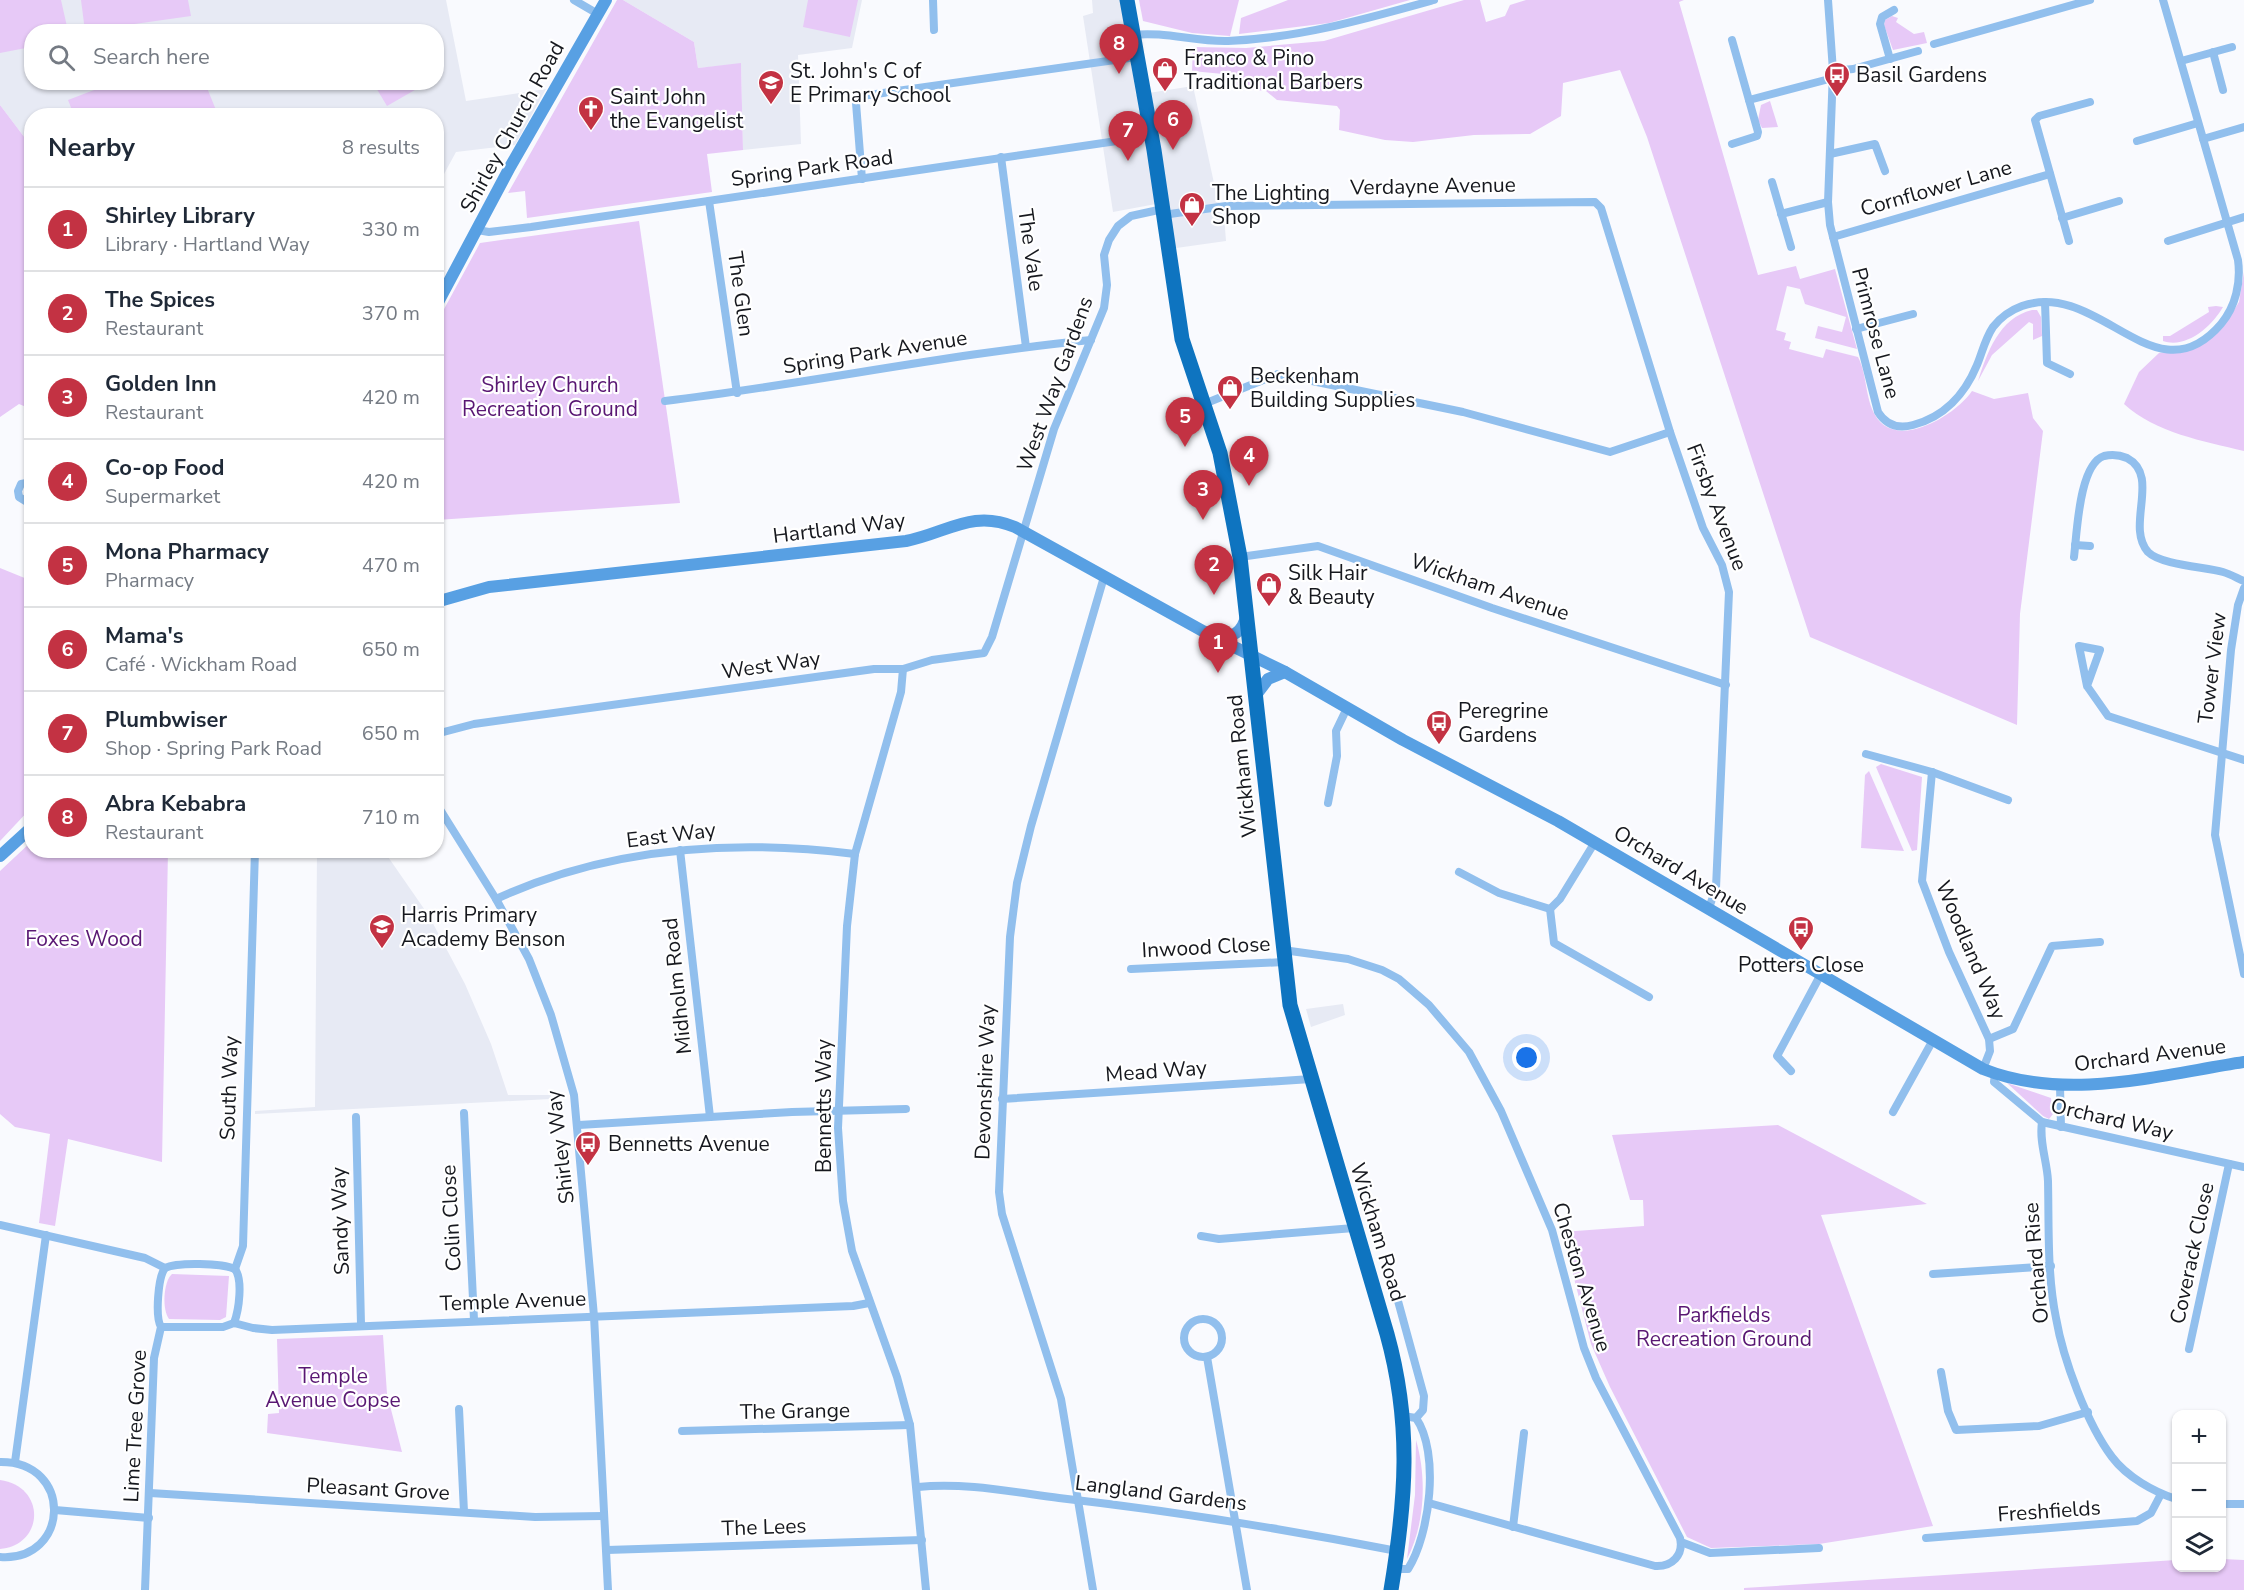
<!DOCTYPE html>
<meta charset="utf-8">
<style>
:root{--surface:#fff;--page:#f2f2f3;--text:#1f2937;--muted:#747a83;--line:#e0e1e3;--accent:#c33243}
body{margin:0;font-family:"Nunito Sans",sans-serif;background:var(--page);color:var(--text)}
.controls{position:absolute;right:18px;bottom:18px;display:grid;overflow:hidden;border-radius:12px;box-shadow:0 2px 4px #0004}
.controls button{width:54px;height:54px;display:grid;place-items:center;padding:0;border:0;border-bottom:2px solid var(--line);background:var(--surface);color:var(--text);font:30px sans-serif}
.you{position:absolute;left:1527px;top:1058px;width:21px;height:21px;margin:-15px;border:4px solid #fff;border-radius:50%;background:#1a73e8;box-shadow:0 0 0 9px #1a73e833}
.badge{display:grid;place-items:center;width:39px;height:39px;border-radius:50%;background:var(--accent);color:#fff;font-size:20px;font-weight:700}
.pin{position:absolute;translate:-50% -50px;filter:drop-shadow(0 2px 3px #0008)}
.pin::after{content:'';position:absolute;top:32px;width:21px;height:18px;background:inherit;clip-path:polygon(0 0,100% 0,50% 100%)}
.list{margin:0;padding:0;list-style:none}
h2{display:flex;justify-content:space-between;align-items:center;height:78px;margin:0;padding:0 24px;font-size:26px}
h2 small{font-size:20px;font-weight:400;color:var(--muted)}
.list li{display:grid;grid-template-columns:39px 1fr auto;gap:18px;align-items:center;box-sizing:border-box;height:84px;padding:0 24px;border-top:2px solid var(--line)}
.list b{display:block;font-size:22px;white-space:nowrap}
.list p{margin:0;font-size:20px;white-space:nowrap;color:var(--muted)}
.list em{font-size:20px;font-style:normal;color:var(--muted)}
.icon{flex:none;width:33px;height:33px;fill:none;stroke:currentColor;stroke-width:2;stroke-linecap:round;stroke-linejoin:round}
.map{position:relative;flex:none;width:2244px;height:1590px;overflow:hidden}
.search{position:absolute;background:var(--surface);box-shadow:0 2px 4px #0004;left:24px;top:24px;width:420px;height:66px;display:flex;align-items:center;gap:15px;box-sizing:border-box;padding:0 21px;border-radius:24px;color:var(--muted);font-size:22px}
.panel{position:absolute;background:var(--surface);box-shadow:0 2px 4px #0004;left:24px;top:108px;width:420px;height:750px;border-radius:24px}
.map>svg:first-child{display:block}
.built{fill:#e7eaf4;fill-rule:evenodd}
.green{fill:#e7c9f7}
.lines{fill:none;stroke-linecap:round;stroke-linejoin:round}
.street{stroke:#91bfed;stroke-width:8}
.secondary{stroke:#58a0e3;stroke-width:12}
.highway{stroke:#0e74c0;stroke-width:15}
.labels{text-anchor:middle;stroke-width:4.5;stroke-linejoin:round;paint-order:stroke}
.poi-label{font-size:21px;fill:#16181e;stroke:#fff;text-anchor:start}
.street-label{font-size:21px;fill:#16181e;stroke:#fff}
.park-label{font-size:21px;fill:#591773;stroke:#fff}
</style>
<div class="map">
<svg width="2244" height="1590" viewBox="0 0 2244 1590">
<rect width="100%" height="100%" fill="#f9fafe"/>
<g class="built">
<path d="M0 0H446L466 101 546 89 515 145 456 152 437 187 436 116H32L31 146 0 105ZM32 32H436V82H32Z"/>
<polygon points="623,0 862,0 852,48 798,55 801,144 743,150 741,64 698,68 694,42"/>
<polygon points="1092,0 1122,0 1136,95 1193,86 1217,197 1224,215 1226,241 1162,250 1156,204 1113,212 1083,16 1093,13"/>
<polygon points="317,851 384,851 429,916 465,984 491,1044 508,1095 551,1095 550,1099 255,1114 255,1111 315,1107"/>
<polygon points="1343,1004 1345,1015 1311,1027 1306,1009"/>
</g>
<g class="green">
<polygon points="0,0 61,0 68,31 32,32 31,47 0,53"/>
<polygon points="81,0 188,0 191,16 85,31"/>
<polygon points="617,0 623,0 694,42 698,68 741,63 743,150 707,154 712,192 527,218 525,191 508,193"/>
<polygon points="808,0 858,0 850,37 803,27"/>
<polygon points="1139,0 1239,0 1230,36 1192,33 1143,21"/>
<polygon points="1288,0 1410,0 1329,23 1239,34 1241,18"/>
<path d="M1464 0H1480L1486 22 1505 16 1510 5 1526 0H1684L1679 2 1758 275 1796 266 1800 279 1835 269 1857 349 1815 338 1818 326 1842 332 1846 317 1805 304 1800 289 1787 286 1776 330 1786 333 1784 340 1791 342 1789 349 1823 358 1826 349 1858 357C1867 374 1865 397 1875 415 1896 452 1956 415 1972 391L1994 399 2028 393 2033 418 2043 431 2020 614 2017 725 1810 637 1647 137 1620 70 1563 83 1561 116 1530 134 1474 135 1413 142 1385 140 1339 130 1340 110 1337 106 1277 100 1266 91 1222 87 1223 74 1192 71 1193 47 1246 48 1324 41Z"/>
<polygon points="1892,16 1898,18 1896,22 1914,34 1924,32 1927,43 1893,50 1884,25 1885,20"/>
<polygon points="115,82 205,83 218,115 74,115 68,100"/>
<polygon points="382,82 427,82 427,83 387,106 375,86"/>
<polygon points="1770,101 1778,127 1762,128 1758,120 1761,105"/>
<polygon points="0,105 31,146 31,409 19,404 0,417"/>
<polygon points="639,221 680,503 437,520 437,322 480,243"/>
<path d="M2244 272V451C2203 441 2156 433 2124 404L2139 372 2159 353 2190 350 2209 340 2224 326 2239 302Z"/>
<path d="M2216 306 2223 307C2212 326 2187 349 2163 341V336H2170L2209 312 2208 307Z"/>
<path d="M2032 310H2037L2041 317 2042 336 2033 340V324L2029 322 1992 355 1978 381C1987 353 1999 318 2032 310Z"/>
<polygon points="0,568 32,581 32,774 27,790 31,795 31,808 0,841"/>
<polygon points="1881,764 1922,777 1917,850 1912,851 1876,767"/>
<polygon points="1869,771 1904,851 1861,848 1865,775"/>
<polygon points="31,842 32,850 168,851 162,1162 68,1139 55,1226 39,1223 50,1134 15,1127 0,1114 0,871"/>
<polygon points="2007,1083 2051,1098 2053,1114 2049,1119 2043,1116"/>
<polygon points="1778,1125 1927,1204 1821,1215 1933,1526 1819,1544 1711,1548 1687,1537 1610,1387 1591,1344 1562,1232 1644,1226 1643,1200 1630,1200 1612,1135"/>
<path d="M172 1274 229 1276 226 1317 220 1320 169 1319C162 1310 163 1282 172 1274Z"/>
<polygon points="383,1335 387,1394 402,1452 267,1433 268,1414 279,1413 277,1339"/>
<path d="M1416 1440C1427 1478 1425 1524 1407 1559L1415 1495Z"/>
<path d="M0 1480C46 1486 45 1545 0 1549Z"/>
<polygon points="2222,1559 2244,1560 2244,1590 1744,1590 1744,1588 2176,1560 2176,1568 2222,1568"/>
</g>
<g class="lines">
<g class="street">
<polyline points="574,0 598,14"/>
<polyline points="933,0 934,30"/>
<path d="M1828 0 1833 71 1828 202 1830 225 1878 412C1886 425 1898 429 1913 425 1944 417 1965 394 1977 365 1982 353 1985 339 1993 327 2000 318 2011 310 2022 306 2100 279 2155 401 2221 324 2236 306 2241 282 2238 260L2163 0"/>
<path d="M1132 35C1165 31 1195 42 1228 41 1299 38 1366 19 1434 0"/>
<polyline points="1934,44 2090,0"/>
<polyline points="2213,52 2223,90"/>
<polyline points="1890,59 1880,24 1882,17 1894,10"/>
<polyline points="2181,61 2232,47"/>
<polyline points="1833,71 1853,69 1918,51"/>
<polyline points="1749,100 1833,78"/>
<polyline points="2203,139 2244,127"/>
<polyline points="2137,141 2198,123"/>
<polyline points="1732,144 1757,136 1758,132 1732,40"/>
<polyline points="1830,154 1875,144 1885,171"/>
<polyline points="1001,157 1026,347"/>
<polyline points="862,179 856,103 862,96 1136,57"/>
<polyline points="1772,182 1791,247"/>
<polyline points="709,201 737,393"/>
<polyline points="1781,214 1828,202"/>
<polyline points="1163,215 1226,206 1595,202 1601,208 1670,432 1703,528 1722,565 1729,592 1716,888 1709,908"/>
<polyline points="2062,218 2119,201"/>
<polyline points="477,230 489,232 531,227 1151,136"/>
<polyline points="1833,237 2050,174"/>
<polyline points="2069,241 2035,120 2039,116 2090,102"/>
<polyline points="2168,241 2244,217"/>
<polyline points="2045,302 2047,363 2070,374"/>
<polyline points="1856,329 1913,314"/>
<path d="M665 401C808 384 948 354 1091 340"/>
<polyline points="1204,404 1278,374 1463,412 1610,452 1670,432"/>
<polyline points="32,482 21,484 18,491 19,497 32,505"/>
<polyline points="2075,545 2090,546"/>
<polyline points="1240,557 1318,546 1492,608 1726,685"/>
<path d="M2074 557C2077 533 2079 464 2104 456 2112 454 2120 455 2127 458 2161 476 2125 526 2148 552 2161 565 2205 567 2223 572 2230 574 2237 578 2244 581"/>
<polyline points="2244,588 2238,605 2231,650 2215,835 2244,974"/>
<polyline points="903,669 901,692 855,854 847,926 838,1128 843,1201 852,1251 897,1377 910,1425 926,1590"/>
<polyline points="2087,686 2079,646 2100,650 2087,686 2108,716 2244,760"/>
<polyline points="436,734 474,724 874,669 903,669 932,660 984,653 992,637 1054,429 1104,308 1107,285 1104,255 1109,240 1118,226 1131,216 1163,209"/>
<polyline points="1866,754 1932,772 2008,800"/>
<polyline points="1932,772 1922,881 1949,952 1989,1039 1990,1051 1983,1069"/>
<polyline points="436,803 496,899 529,959 551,1015 574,1095 594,1316 608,1590"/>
<polyline points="1328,803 1337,756 1336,731 1347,708"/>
<polyline points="680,850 710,1117"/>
<polyline points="1459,872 1499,893 1550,909 1554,943 1649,997"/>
<path d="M496 899C609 847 734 839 855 854"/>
<polyline points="1550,909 1560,899 1595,842"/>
<path d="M1283 950 1348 959 1382 970 1399 979 1429 1005 1469 1052 1501 1111 1552 1230 1584 1348 1596 1378 1680 1538C1684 1555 1672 1567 1655 1566L1429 1503"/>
<polyline points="1131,969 1284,962"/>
<polyline points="1989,1039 2013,1029 2052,946 2100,942"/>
<polyline points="1791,1071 1777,1056 1821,974"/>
<polyline points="1995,1073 1994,1082 2042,1122 2244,1167"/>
<polyline points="2060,1086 2061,1127"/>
<polyline points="1002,1099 1311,1079"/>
<polyline points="1893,1112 1933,1040"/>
<polyline points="464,1113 474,1320"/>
<polyline points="356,1117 361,1324"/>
<path d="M2042 1122C2039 1142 2047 1161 2048 1181 2049 1226 2047 1274 2056 1318 2063 1359 2087 1424 2112 1457 2127 1477 2154 1492 2176 1499"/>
<polyline points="579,1125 792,1112 906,1109"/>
<path d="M0 1225 145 1258 165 1268C177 1262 222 1263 235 1269"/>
<polyline points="1201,1236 1219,1239 1354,1228"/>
<polyline points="235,1269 243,1246 255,850"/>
<polyline points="1933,1274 2051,1266"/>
<polyline points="1398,1301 1424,1396 1423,1410 1416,1418"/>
<circle cx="1203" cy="1338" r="19"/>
<path d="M234 1323C239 1310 243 1280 235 1269"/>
<polyline points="161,1327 223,1327 234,1323 253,1328 272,1330 853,1306 869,1303"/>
<polyline points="2189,1349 2229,1164"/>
<polyline points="1207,1357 1247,1590"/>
<polyline points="1941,1372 1948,1411 1956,1430 2039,1426 2088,1412"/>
<polyline points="459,1409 464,1512"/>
<polyline points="682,1431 910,1425"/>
<path d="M0 1462C74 1461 70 1562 0 1557"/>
<polyline points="15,1462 46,1235"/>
<path d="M918 1487C963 1482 1013 1492 1059 1498 1173 1511 1285 1529 1397 1551"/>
<polyline points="150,1493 535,1517 603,1516"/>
<polyline points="2222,1504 2244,1504"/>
<polyline points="55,1510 149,1518"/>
<polyline points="1513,1527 1524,1433"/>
<polyline points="1926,1538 2137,1521 2151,1513 2161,1494"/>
<polyline points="1681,1542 1710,1553 1819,1548"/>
<polyline points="607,1550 922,1540"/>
<path d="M1394 1569H1408C1430 1534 1440 1453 1416 1418L1403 1416"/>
<path d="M145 1590 154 1358 161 1327C155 1317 158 1277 165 1268"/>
<polyline points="1093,1590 1061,1399 1002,1214 999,1192 1010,937 1017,883 1031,826 1104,577"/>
</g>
<g class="secondary">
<polyline points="436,306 510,167 606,0"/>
<path d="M436 602 489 587 906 541C947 533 972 509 1015 527L1210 635 1285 672 1403 740 1558 821 1983 1069C2066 1102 2159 1075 2244 1062"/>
<path d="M1217 639C1233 637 1243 632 1246 616"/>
<polyline points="1256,695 1268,679 1285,672"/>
<polyline points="0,856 32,827"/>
</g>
<path class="highway" d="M1127 0 1154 150 1182 339 1220 453 1240 557 1290 1005 1387 1334C1412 1424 1406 1500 1391 1590"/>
</g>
<defs>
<symbol id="shop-pin" viewBox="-11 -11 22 30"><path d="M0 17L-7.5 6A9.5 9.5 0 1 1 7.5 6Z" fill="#c33243" stroke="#fff"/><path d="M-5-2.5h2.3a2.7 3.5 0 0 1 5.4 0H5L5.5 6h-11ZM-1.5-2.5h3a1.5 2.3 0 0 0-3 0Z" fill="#fff"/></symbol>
<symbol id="bus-pin" viewBox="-11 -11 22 30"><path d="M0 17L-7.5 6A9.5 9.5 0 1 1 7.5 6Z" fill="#c33243" stroke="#fff"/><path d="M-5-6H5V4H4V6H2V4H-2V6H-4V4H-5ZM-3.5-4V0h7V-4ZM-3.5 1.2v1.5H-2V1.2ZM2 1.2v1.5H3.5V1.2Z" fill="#fff"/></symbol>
<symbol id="school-pin" viewBox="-11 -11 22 30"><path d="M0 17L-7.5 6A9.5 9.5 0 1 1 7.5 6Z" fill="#c33243" stroke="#fff"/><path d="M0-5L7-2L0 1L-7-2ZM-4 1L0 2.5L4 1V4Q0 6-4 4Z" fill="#fff"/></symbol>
<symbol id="church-pin" viewBox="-11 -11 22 30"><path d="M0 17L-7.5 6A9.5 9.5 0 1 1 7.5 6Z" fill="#c33243" stroke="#fff"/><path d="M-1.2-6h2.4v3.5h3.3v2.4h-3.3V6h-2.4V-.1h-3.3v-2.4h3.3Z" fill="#fff"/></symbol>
</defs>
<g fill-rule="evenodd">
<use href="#shop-pin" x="1150" y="55" width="30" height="40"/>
<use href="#bus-pin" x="1822" y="60" width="30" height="40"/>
<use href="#school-pin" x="756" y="68" width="30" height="40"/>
<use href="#church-pin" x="576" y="94" width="30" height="40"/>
<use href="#shop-pin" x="1177" y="190" width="30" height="40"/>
<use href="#shop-pin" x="1215" y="373" width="30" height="40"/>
<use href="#shop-pin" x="1254" y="570" width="30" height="40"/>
<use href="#bus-pin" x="1424" y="708" width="30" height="40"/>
<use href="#school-pin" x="367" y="912" width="30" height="40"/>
<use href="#bus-pin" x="1786" y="914" width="30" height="40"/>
<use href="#bus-pin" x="573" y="1129" width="30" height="40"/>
</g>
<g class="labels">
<g class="poi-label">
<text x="1184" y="65">Franco &amp; Pino<tspan x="1184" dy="24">Traditional Barbers</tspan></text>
<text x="790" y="78">St. John's C of<tspan x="790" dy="24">E Primary School</tspan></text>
<text x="1856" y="82">Basil Gardens</text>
<text x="610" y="104">Saint John<tspan x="610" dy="24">the Evangelist</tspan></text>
<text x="1212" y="200">The Lighting<tspan x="1212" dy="24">Shop</tspan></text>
<text x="1250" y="383">Beckenham<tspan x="1250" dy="24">Building Supplies</tspan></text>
<text x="1288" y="580">Silk Hair<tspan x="1288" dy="24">&amp; Beauty</tspan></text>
<text x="1458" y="718">Peregrine<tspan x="1458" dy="24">Gardens</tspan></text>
<text x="401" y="922">Harris Primary<tspan x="401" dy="24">Academy Benson</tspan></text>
<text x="1801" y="972" text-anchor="middle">Potters Close</text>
<text x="608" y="1151">Bennetts Avenue</text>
</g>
<g class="street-label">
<text transform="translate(512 127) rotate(-61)" y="7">Shirley Church Road</text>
<text transform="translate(812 168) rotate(-8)" y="7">Spring Park Road</text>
<text transform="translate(1433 186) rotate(-1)" y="7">Verdayne Avenue</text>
<text transform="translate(1936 188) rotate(-16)" y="7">Cornflower Lane</text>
<text transform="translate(1031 250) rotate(82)" y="7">The Vale</text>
<text transform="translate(741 294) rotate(82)" y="7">The Glen</text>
<text transform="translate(1876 333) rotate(75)" y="7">Primrose Lane</text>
<text transform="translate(875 352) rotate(-9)" y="7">Spring Park Avenue</text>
<text transform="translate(1055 384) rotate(-70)" y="7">West Way Gardens</text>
<text transform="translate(1717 507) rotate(69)" y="7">Firsby Avenue</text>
<text transform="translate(839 528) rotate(-7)" y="7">Hartland Way</text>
<text transform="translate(1490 587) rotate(19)" y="7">Wickham Avenue</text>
<text transform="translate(771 665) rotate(-8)" y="7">West Way</text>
<text transform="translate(2212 668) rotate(-83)" y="7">Tower View</text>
<text transform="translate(1242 766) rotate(-96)" y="7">Wickham Road</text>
<text transform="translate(671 835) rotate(-7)" y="7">East Way</text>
<text transform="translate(1681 870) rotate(31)" y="7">Orchard Avenue</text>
<text transform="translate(1206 947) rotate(-3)" y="7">Inwood Close</text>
<text transform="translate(1971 950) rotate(67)" y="7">Woodland Way</text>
<text transform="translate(677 986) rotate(-96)" y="7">Midholm Road</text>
<text transform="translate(2150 1055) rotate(-7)" y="7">Orchard Avenue</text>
<text transform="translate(1156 1071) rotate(-4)" y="7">Mead Way</text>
<text transform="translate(985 1082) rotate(-88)" y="7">Devonshire Way</text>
<text transform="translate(229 1088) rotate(-88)" y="7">South Way</text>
<text transform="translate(824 1106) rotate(-90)" y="7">Bennetts Way</text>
<text transform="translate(2112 1119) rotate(13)" y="7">Orchard Way</text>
<text transform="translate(560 1147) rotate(-97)" y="7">Shirley Way</text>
<text transform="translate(451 1218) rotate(-93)" y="7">Colin Close</text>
<text transform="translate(340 1221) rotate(-92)" y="7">Sandy Way</text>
<text transform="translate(1378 1232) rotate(73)" y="7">Wickham Road</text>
<text transform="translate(2192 1253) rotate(-78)" y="7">Coverack Close</text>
<text transform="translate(2036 1263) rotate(-95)" y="7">Orchard Rise</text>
<text transform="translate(1582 1277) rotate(73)" y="7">Cheston Avenue</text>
<text transform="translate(513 1301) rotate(-2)" y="7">Temple Avenue</text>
<text transform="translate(795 1411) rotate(-1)" y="7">The Grange</text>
<text transform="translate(135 1426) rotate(-87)" y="7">Lime Tree Grove</text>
<text transform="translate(378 1489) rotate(3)" y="7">Pleasant Grove</text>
<text transform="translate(1161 1493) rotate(7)" y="7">Langland Gardens</text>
<text transform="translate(2049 1511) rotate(-4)" y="7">Freshfields</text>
<text transform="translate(764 1527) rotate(-2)" y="7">The Lees</text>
</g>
<g class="park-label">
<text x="550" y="392">Shirley Church<tspan x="550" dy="24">Recreation Ground</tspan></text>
<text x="84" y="946">Foxes Wood</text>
<text x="1724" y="1322">Parkfields<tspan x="1724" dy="24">Recreation Ground</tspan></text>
<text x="333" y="1383">Temple<tspan x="333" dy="24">Avenue Copse</tspan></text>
</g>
</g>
</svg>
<div class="controls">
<button>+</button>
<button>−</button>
<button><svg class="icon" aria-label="layers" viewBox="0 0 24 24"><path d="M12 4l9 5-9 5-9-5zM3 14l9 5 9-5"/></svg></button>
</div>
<div class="you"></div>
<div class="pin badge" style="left:1218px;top:673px">1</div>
<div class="pin badge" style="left:1214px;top:595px">2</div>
<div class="pin badge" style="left:1203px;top:520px">3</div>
<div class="pin badge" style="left:1249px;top:486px">4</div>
<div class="pin badge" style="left:1185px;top:447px">5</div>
<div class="pin badge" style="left:1173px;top:150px">6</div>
<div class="pin badge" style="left:1128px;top:161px">7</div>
<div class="pin badge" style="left:1119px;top:74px">8</div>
<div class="search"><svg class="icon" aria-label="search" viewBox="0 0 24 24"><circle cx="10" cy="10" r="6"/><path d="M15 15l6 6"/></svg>Search here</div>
<section class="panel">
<h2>Nearby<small>8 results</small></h2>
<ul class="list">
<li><span class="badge">1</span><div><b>Shirley Library</b><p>Library · Hartland Way</p></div><em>330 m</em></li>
<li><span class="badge">2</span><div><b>The Spices</b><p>Restaurant</p></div><em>370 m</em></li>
<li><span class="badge">3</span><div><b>Golden Inn</b><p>Restaurant</p></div><em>420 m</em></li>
<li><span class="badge">4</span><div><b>Co-op Food</b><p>Supermarket</p></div><em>420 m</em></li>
<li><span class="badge">5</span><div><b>Mona Pharmacy</b><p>Pharmacy</p></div><em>470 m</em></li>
<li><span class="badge">6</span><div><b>Mama's</b><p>Café · Wickham Road</p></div><em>650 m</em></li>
<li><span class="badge">7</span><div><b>Plumbwiser</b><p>Shop · Spring Park Road</p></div><em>650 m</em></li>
<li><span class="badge">8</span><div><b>Abra Kebabra</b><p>Restaurant</p></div><em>710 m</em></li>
</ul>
</section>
</div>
